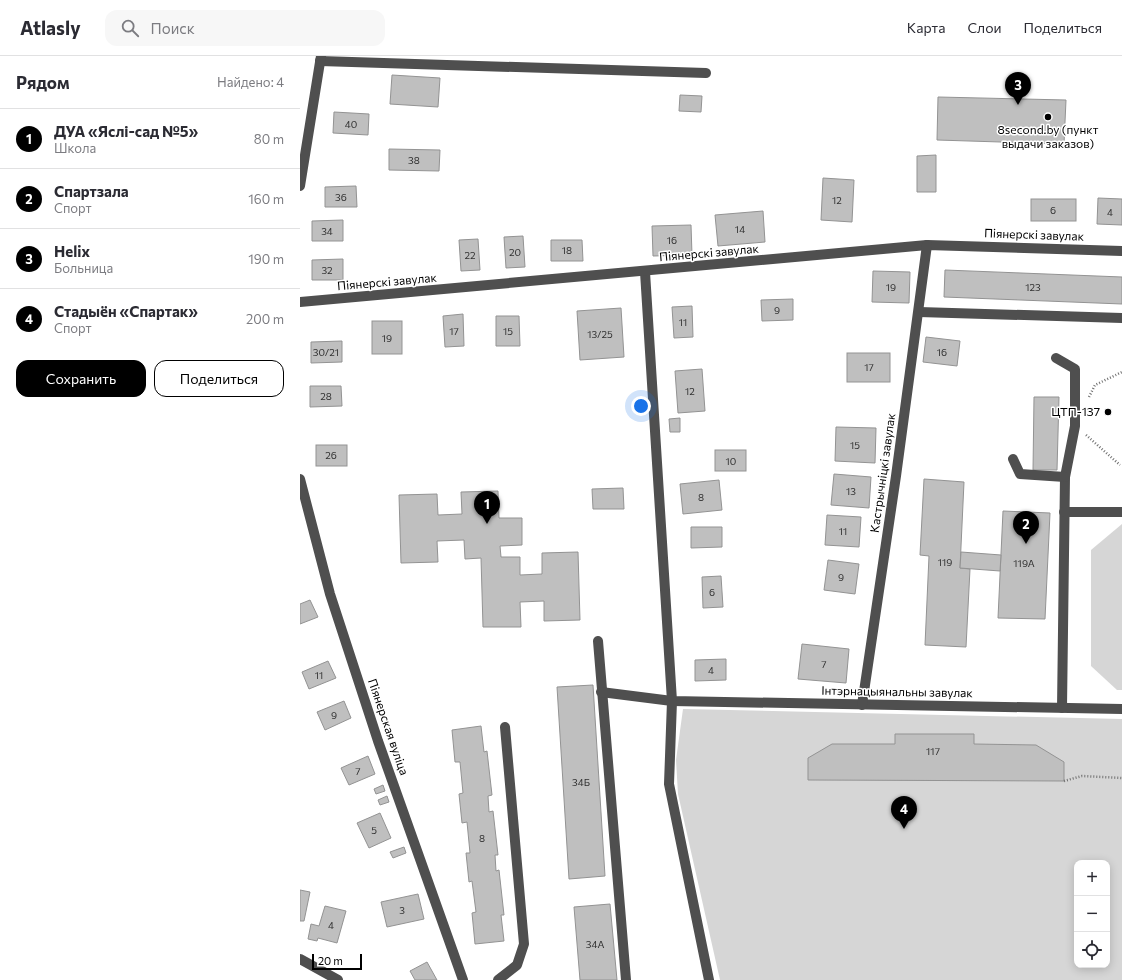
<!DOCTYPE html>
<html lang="ru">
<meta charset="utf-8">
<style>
:root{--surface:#fff;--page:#f7f7f7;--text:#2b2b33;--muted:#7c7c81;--line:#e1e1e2;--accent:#000}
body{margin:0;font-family:Commissioner,sans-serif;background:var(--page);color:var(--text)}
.controls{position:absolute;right:12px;bottom:12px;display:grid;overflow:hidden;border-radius:8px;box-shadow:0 2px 10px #0003}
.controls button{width:36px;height:36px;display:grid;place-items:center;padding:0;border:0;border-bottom:1px solid var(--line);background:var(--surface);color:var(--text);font:20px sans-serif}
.scale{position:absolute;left:12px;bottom:10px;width:50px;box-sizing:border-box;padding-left:4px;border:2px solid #000;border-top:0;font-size:11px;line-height:14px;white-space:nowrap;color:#000;-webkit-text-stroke:3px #fff;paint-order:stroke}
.you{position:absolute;left:341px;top:350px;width:14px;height:14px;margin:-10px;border:3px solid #fff;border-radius:50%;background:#1a73e8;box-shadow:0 0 0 6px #1a73e833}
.badge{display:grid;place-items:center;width:26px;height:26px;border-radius:50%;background:var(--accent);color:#fff;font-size:13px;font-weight:700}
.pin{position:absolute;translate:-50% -33px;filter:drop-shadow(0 1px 2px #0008)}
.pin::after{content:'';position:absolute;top:21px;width:14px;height:12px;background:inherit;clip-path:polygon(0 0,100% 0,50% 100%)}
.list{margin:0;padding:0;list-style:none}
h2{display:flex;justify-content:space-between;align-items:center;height:52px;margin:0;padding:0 16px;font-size:17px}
h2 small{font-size:13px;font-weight:400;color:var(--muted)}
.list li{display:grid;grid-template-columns:26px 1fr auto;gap:12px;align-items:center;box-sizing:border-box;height:60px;padding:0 16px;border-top:1px solid var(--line)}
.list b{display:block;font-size:15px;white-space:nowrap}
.list p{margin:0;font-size:13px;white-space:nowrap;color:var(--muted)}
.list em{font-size:13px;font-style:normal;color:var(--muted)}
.actions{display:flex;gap:8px;padding:12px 16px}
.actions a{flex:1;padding:9px 0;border:1px solid var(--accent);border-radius:12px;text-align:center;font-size:14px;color:var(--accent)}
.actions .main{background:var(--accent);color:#fff}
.icon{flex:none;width:22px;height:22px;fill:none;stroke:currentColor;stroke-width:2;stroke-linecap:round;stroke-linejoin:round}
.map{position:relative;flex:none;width:822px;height:924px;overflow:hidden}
header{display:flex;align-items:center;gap:24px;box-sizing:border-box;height:56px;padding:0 20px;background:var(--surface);border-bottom:1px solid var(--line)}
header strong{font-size:19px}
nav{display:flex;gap:22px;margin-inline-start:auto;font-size:14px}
.search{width:280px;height:36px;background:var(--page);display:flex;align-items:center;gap:10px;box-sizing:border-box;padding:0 14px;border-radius:12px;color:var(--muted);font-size:15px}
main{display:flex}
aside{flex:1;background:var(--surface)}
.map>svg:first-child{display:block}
.green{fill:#d6d6d6;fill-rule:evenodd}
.building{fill:#bfbfbf;stroke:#939393}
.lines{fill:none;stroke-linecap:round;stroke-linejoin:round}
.path{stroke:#717171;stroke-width:2.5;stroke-dasharray:1 2;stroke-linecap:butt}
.minor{stroke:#4f4f4f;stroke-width:10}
.poi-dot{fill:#000;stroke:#fff;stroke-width:1.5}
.labels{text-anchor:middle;stroke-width:3;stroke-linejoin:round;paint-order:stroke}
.number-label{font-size:10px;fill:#303030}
.poi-label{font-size:12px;fill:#000;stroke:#fff}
.street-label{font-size:12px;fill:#000;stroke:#fff}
</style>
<header>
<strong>Atlasly</strong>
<div class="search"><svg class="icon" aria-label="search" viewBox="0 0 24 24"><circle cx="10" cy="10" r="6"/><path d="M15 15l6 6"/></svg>Поиск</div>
<nav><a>Карта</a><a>Слои</a><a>Поделиться</a></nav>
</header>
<main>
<aside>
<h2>Рядом<small>Найдено: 4</small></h2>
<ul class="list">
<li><span class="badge">1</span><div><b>ДУА «Яслі-сад №5»</b><p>Школа</p></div><em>80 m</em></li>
<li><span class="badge">2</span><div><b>Спартзала</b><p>Спорт</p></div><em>160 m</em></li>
<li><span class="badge">3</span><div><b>Helix</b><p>Больница</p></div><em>190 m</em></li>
<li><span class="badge">4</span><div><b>Стадыён «Спартак»</b><p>Спорт</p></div><em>200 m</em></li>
</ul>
<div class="actions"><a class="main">Сохранить</a><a>Поделиться</a></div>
</aside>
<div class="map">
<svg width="822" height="924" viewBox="0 0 822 924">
<rect width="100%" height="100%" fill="#fff"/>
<g class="green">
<polygon points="822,468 822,634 817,634 791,610 791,494"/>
<path d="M383 653 822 663V924H420L378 738 376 704ZM777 807H807V909H777Z"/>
</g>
<g class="building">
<polygon points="92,19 140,22 138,51 90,48"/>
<polygon points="380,39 402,40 401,56 379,55"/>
<polygon points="638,41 766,44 764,88 637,84"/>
<polygon points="34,56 69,58 68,79 33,77"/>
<polygon points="89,93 140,94 139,115 89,114"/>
<polygon points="636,99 636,136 617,136 617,100"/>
<polygon points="523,122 554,124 552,166 521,164"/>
<polygon points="56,130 57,151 25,151 25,131"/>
<polygon points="798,142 822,143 822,169 797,168"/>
<rect x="731" y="143" width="45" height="22"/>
<polygon points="463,155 465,186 418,190 415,159"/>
<polygon points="43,164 43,185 12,185 12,165"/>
<polygon points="391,169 392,199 353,200 352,170"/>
<polygon points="223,180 225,211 206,212 204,181"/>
<polygon points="178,183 180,214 161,215 159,184"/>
<polygon points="251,184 282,184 283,205 251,205"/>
<polygon points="43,203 43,224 12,224 12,204"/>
<polygon points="645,214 822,221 822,248 644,241"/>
<polygon points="573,215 610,216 609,247 572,246"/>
<polygon points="493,243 493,264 462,265 461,244"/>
<polygon points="392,250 393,281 374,282 372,251"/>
<polygon points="321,252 324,301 280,304 277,255"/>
<polygon points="163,258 164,290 145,291 143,260"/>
<polygon points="196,260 219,260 220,290 196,290"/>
<rect x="72" y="265" width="30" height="33"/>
<polygon points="626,281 660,285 657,310 623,306"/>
<polygon points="42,285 42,306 11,307 11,286"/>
<rect x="547" y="297" width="43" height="29"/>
<polygon points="402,313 405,355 378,357 375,315"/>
<polygon points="10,330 41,330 42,350 10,351"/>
<polygon points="734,341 759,341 757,414 733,414"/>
<polygon points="380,362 380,376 370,376 369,363"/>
<polygon points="536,371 576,372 575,407 535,405"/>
<rect x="16" y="389" width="31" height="21"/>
<rect x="415" y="394" width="31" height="21"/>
<polygon points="534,418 571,421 569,452 531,449"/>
<polygon points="624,423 664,426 660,512 670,513 666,591 625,589 629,500 620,499"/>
<polygon points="419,424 422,454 383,458 380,428"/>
<polygon points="323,432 324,453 293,453 292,433"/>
<polygon points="198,435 199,462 222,462 222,489 200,490 201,501 220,501 220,519 242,518 242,497 278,496 280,564 244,565 244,545 220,546 221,571 183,571 181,502 165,503 164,484 137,485 138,506 101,507 99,439 137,438 138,459 162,458 161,436"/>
<polygon points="703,455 750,457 745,563 698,562"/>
<polygon points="527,459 561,461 559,491 525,489"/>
<polygon points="391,471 422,471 422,491 391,492"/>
<polygon points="661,496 701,499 700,515 660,512"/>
<polygon points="528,504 559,508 555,538 524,534"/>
<polygon points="421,520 423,551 403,552 402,521"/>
<polygon points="10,544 18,561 0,568 0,548"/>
<polygon points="502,588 549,593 546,627 498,623"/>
<polygon points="426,603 426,624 395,625 395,604"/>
<polygon points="28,605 36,622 9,633 2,616"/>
<polygon points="293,629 305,820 269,823 257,631"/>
<polygon points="44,645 51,662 25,674 17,656"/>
<polygon points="181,670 184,696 187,695 192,739 188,740 189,756 193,755 198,799 195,799 196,815 199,814 204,859 201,859 204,885 175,888 172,857 176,856 172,825 169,826 166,797 170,797 167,766 162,767 159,738 163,737 160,706 155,706 152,674"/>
<polygon points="595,678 674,678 674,688 736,689 764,706 764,725 508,724 508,702 532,688 595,688"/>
<polygon points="68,700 75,718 49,729 41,712"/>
<polygon points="83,729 85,735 76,738 74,733"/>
<polygon points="87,740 89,746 80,749 78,744"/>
<polygon points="80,757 91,782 69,792 57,767"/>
<polygon points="104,791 106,797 93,802 90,796"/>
<polygon points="0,834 10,836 4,865 0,865"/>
<polygon points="118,838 124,863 87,871 81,846"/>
<polygon points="310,848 317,924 280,924 274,851"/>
<polygon points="25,850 46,855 37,887 18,882 17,885 8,883 11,868 19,870"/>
<polygon points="127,906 137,924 115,924 110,915"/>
</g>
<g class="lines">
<g class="path">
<polyline points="789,341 795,329 822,316"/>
<polyline points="786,379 820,409"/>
<polyline points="764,725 782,720 822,722"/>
</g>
<g class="minor">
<polyline points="20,5 406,17"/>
<polyline points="0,130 21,0"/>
<polyline points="345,216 372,645 822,653"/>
<polyline points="0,246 627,189 822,195"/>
<polyline points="619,256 822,262"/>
<polyline points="756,302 775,313 775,370 765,421 762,652"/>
<polyline points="713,403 720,418 765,421"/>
<polyline points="0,423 30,538 78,685 163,924"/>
<polyline points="764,456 822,456"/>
<polyline points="298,585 326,924"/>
<polyline points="301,636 372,645 369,728 409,924"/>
<polyline points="562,649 596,420 627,189"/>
<polyline points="0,903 38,924"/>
<polyline points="198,924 217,909 224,888 205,671"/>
</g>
</g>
<g class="poi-dot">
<circle cx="748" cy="61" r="4"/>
<circle cx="808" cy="356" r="4"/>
</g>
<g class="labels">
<g class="number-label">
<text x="51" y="72">40</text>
<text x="114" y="108">38</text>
<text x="41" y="145">36</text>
<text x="537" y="148">12</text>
<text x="753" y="158">6</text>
<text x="810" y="160">4</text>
<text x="440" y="177">14</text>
<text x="27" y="179">34</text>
<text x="372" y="188">16</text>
<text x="267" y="198">18</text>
<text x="215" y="200">20</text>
<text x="170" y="203">22</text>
<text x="27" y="218">32</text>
<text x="591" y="235">19</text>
<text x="733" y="235">123</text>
<text x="477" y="258">9</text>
<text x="383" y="270">11</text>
<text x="154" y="279">17</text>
<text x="208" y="279">15</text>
<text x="300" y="282">13/25</text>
<text x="87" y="286">19</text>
<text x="26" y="300">30/21</text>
<text x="642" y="300">16</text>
<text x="569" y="315">17</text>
<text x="390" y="339">12</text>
<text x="26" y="344">28</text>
<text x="555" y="393">15</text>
<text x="31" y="403">26</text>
<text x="431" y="409">10</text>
<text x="551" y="439">13</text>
<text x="401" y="445">8</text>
<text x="543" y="479">11</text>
<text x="645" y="510">119</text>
<text x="724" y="511">119А</text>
<text x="541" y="525">9</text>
<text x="412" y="540">6</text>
<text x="524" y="612">7</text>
<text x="411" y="618">4</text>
<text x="19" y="623">11</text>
<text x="34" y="663">9</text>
<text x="633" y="699">117</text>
<text x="58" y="719">7</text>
<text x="281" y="730">34Б</text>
<text x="74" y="778">5</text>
<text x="182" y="786">8</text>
<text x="102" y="858">3</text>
<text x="31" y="873">4</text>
<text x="295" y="892">34А</text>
</g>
<g class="poi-label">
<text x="748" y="78">8second.by (пункт<tspan x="748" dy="14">выдачи заказов)</tspan></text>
<text x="800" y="360" text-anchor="end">ЦТП-137</text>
</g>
<g class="street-label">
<text transform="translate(734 179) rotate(2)" y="4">Піянерскі завулак</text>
<text transform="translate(409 197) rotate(-5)" y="4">Піянерскі завулак</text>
<text transform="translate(87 226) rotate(-5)" y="4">Піянерскі завулак</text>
<text transform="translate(583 417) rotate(-82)" y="4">Кастрычніцкі завулак</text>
<text transform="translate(597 636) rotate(1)" y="4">Інтэрнацыянальны завулак</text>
<text transform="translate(88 671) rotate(71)" y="4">Піянерская вуліца</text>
</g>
</g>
</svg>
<div class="controls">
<button>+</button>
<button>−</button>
<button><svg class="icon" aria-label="locate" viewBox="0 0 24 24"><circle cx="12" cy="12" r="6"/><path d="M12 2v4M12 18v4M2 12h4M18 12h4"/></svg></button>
</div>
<div class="scale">20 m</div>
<div class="you"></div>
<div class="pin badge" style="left:187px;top:468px">1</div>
<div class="pin badge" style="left:726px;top:488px">2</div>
<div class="pin badge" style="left:718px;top:49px">3</div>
<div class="pin badge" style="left:604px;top:773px">4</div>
</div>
</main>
